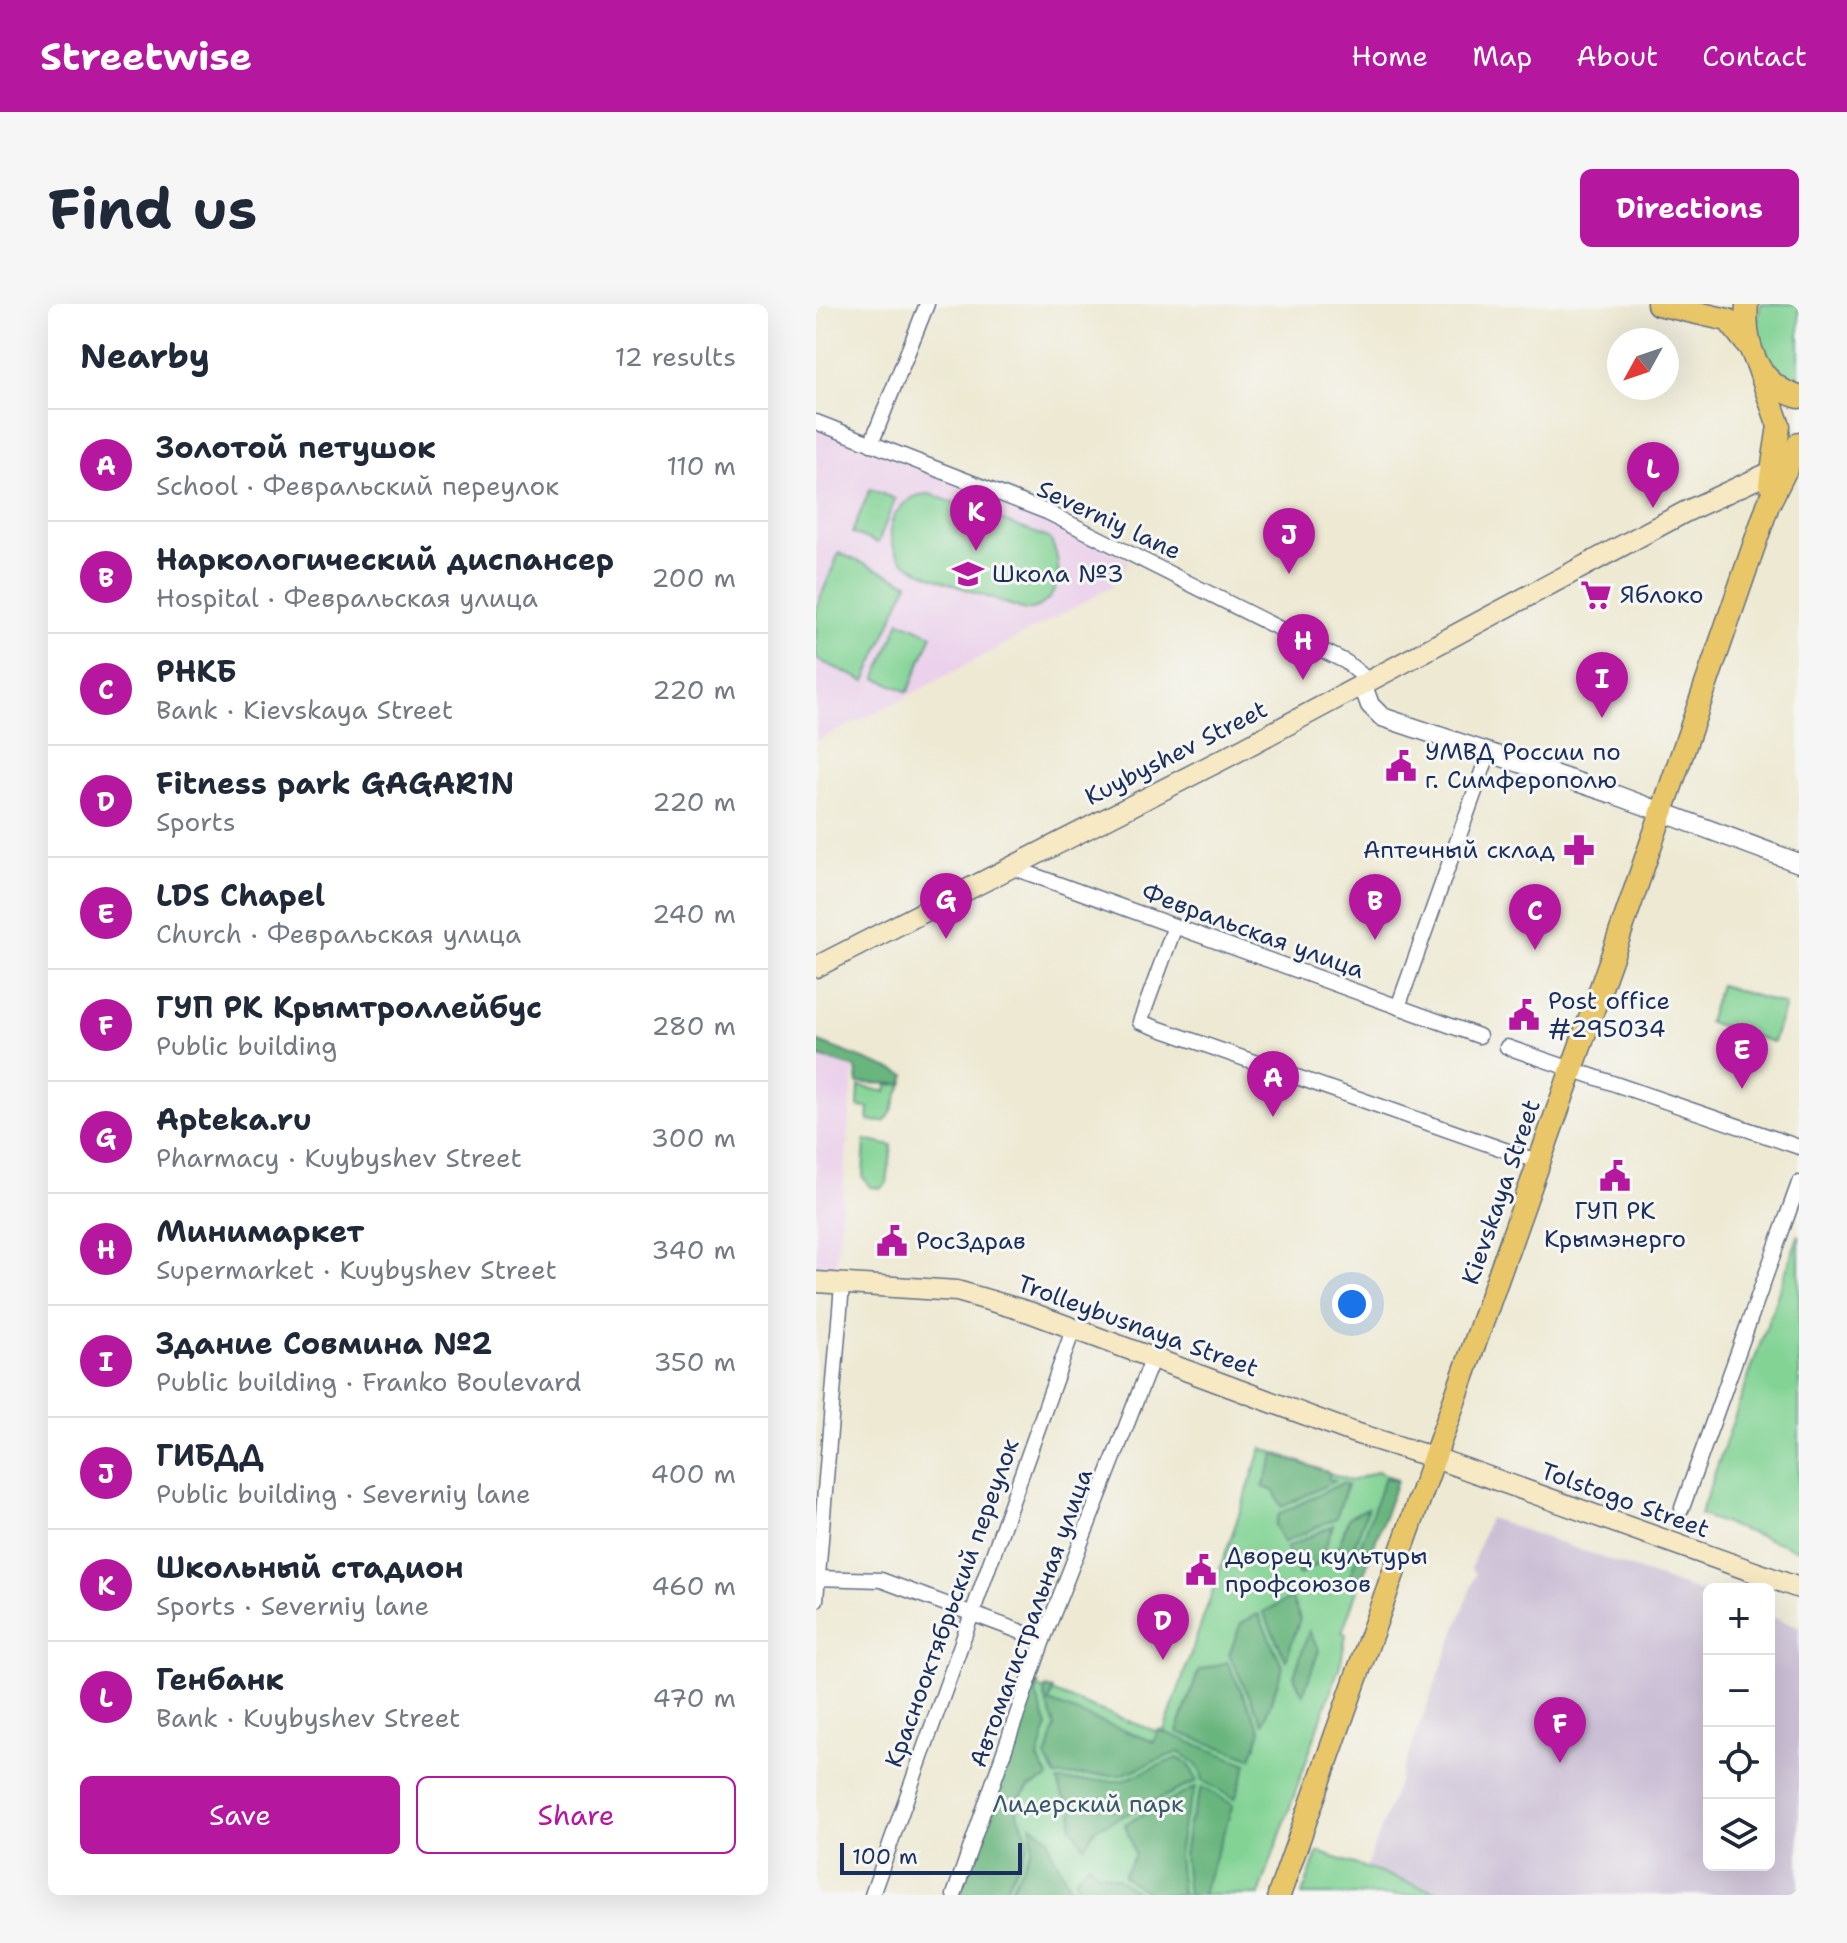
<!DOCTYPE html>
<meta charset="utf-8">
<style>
:root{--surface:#fff;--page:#f6f6f7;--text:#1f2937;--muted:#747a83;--line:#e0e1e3;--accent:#b5179e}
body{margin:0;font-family:"Shantell Sans",sans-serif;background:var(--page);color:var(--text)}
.controls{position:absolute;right:24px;bottom:24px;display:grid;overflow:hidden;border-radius:12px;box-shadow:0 8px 32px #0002}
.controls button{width:72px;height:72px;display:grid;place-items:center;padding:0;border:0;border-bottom:2px solid var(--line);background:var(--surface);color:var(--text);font:40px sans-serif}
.compass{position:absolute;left:791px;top:24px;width:72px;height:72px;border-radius:50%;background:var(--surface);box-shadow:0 8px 32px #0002;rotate:230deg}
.scale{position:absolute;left:24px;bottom:20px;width:182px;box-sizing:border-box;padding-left:8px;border:4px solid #1b2f5e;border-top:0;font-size:22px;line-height:28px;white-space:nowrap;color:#1b2f5e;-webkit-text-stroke:6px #f6f6f2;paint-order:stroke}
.you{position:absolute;left:536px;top:1000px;width:28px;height:28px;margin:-20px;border:6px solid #fff;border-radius:50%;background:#1a73e8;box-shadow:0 0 0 12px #1a73e833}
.badge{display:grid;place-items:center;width:52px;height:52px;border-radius:50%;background:var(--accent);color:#fff;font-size:26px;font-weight:700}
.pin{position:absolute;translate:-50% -66px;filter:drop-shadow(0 2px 4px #0008)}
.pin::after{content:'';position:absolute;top:42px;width:28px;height:24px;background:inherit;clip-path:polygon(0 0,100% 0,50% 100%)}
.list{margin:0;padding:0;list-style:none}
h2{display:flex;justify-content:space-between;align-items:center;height:104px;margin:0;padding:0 32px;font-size:34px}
h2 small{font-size:26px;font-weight:400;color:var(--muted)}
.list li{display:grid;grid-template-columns:52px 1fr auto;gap:24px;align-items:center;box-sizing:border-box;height:112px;padding:0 32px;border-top:2px solid var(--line)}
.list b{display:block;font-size:30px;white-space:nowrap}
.list p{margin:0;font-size:26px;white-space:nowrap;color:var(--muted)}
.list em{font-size:26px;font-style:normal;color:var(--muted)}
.actions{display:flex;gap:16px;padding:24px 32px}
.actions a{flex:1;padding:18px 0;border:2px solid var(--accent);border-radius:12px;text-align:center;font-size:28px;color:var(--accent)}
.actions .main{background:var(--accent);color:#fff}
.icon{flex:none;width:44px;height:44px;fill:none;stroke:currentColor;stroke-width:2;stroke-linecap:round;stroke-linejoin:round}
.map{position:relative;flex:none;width:983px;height:1591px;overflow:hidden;border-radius:12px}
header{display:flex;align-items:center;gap:48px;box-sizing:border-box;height:112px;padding:0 40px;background:var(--accent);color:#fff}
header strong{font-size:38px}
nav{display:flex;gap:44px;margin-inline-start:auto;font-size:28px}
.intro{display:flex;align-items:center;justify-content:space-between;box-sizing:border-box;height:192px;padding:0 48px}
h1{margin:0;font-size:56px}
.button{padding:20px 36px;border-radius:12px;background:var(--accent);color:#fff;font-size:28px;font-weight:700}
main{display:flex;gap:48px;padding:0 48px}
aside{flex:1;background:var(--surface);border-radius:12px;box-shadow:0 8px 32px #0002}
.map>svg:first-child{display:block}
.built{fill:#ebd1eb}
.industrial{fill:#cbbfd5}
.green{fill:#82d394;stroke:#4e8179;stroke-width:2}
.forest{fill:#69b57e;stroke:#42726e;stroke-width:2}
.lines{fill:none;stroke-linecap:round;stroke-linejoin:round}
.minor-casing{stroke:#647087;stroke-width:17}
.tertiary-casing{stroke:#647087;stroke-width:21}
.secondary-casing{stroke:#647087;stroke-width:23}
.primary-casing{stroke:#647087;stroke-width:25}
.minor{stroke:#fff;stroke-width:14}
.tertiary{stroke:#fff;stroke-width:18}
.secondary{stroke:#f6e9c3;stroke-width:20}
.primary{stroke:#e9c769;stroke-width:22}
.labels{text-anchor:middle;stroke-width:6;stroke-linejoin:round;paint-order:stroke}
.street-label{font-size:24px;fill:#1b2f5e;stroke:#f6f6f2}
.poi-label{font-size:24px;fill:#1b2f5e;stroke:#f6f6f2;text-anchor:start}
.park-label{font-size:24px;fill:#35586c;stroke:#f6f6f2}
</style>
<header>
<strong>Streetwise</strong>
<nav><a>Home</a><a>Map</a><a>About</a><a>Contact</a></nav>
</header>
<div class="intro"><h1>Find us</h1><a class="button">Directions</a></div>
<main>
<aside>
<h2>Nearby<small>12 results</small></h2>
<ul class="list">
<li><span class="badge">A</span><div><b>Золотой петушок</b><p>School · Февральский переулок</p></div><em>110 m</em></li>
<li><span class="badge">B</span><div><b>Наркологический диспансер</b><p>Hospital · Февральская улица</p></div><em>200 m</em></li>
<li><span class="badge">C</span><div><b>РНКБ</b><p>Bank · Kievskaya Street</p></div><em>220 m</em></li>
<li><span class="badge">D</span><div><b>Fitness park GAGAR1N</b><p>Sports</p></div><em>220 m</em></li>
<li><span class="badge">E</span><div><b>LDS Chapel</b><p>Church · Февральская улица</p></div><em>240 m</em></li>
<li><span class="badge">F</span><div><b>ГУП РК Крымтроллейбус</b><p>Public building</p></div><em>280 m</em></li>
<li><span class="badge">G</span><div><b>Apteka.ru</b><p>Pharmacy · Kuybyshev Street</p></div><em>300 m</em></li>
<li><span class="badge">H</span><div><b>Минимаркет</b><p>Supermarket · Kuybyshev Street</p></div><em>340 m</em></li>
<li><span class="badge">I</span><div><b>Здание Совмина №2</b><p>Public building · Franko Boulevard</p></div><em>350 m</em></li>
<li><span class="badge">J</span><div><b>ГИБДД</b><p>Public building · Severniy lane</p></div><em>400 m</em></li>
<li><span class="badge">K</span><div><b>Школьный стадион</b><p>Sports · Severniy lane</p></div><em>460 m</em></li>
<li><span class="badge">L</span><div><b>Генбанк</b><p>Bank · Kuybyshev Street</p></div><em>470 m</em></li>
</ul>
<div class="actions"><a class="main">Save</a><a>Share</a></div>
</aside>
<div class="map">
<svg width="983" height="1591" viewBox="0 0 983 1591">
<rect width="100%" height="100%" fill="#f6f6f2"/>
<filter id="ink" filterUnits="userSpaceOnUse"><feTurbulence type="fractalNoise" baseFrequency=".0125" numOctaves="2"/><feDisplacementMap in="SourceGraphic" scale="16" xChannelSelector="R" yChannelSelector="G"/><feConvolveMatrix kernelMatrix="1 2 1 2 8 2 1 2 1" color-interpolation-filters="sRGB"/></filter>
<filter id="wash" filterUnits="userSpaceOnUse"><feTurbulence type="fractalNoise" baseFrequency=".006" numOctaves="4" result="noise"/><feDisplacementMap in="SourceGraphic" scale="32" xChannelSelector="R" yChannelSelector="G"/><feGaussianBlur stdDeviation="1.8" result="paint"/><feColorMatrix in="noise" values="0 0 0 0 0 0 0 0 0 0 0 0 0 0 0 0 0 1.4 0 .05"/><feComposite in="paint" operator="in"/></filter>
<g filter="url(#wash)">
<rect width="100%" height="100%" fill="#ede9d3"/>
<g class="built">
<polygon points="0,125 227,215 313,257 294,284 75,401 0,437"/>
<polygon points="0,753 38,765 20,965 0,963"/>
</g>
<polygon class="industrial" points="673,1214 893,1291 893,1561 953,1561 953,1312 983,1323 983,1591 630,1591 550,1564 646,1309 660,1269 655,1264"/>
<g class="green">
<path d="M945 0H983V80C954 63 933 35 945 0Z"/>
<polygon points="54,185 79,195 62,239 36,229"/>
<path d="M114 190 233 234C249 258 246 303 209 306 185 297 102 271 87 257 75 247 71 224 79 211 88 197 98 190 114 190Z"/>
<polygon points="23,249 92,279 49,377 0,355 0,304"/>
<polygon points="84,317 116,331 92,388 60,374"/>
<polygon points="904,681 969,701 957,738 892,718"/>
<path d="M87 780C78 794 80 806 68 818L52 817 53 804 42 803 43 782 70 788 71 781Z"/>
<polygon points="49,836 76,842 71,879 65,884 54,883 47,873"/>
<polygon points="983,930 983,1246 884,1211"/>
<polygon points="446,1144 535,1177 563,1167 581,1176 526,1328 530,1330 525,1358 443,1591 144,1591 217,1381 347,1430"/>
<polygon points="502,1548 630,1591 486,1591"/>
</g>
<g class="forest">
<polygon points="0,737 90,771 87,780 42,779 40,764 0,752"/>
<polygon points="459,1150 514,1169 512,1174 519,1177 466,1203 458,1187 447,1183"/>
<polygon points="569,1173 581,1177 545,1278 533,1274"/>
<polygon points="526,1179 531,1181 520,1214 467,1239 459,1221 463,1210"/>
<polygon points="552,1204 537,1246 518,1256 533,1213"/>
<polygon points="517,1221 503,1260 483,1271 470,1244"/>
<polygon points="475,1294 484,1314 470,1356 447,1308"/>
<polygon points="442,1310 467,1363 447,1420 413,1351 425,1319"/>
<polygon points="493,1327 503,1346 487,1391 478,1372"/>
<polygon points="411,1358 445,1427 435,1454 361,1428 383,1366"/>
<polygon points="219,1378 223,1380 220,1390 231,1423 222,1455 233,1474 213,1483 198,1500 211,1532 211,1543 186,1591 143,1591"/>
<path d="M230 1383 237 1386 233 1398 338 1438 343 1426 431 1460 419 1495 387 1477C385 1461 375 1455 362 1448L305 1471 240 1472 230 1454 239 1423 228 1390Z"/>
<polygon points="361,1454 373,1460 381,1477 279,1525 268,1542 255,1522 257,1504 246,1490 242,1477 306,1477"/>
<polygon points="380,1483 367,1519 362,1551 366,1591 335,1591 307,1572 319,1551 309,1520"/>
<polygon points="386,1483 417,1501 386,1591 372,1591 368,1551 373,1520"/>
<polygon points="215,1521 232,1533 234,1544 255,1586 233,1591 192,1591 216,1544"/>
<polygon points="272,1559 280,1568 301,1574 325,1591 264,1591 259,1575"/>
</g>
</g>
<g filter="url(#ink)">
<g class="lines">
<defs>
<g id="minor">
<polyline points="0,118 231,208 530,358 547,372 547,382"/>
<polyline points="55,140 111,0"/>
<polyline points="195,563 663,732"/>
<polyline points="359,622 324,718 723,858"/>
<polyline points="582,703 672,451"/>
<polyline points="691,743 983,843"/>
<polyline points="866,1204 983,879"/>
<polyline points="0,1274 65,1276 227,1336"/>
<polyline points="0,1296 26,981"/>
<polyline points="56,1591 258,1023"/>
<polyline points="138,1591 227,1336 337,1053"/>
</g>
<polyline id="tertiary" points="547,382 554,401 566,413 800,491 983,559"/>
<g id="secondary">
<polyline points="0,663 411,453 869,208 955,168"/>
<polyline points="0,978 141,987 213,1008 536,1128 619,1154 983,1284"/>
</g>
<g id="primary">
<polyline points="842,0 912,16 931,40"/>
<path d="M931 0C927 40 941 81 983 93"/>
<polyline points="942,62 963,122 954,180"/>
<polyline points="463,1591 799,644 952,201 983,139"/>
</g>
</defs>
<use href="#minor" class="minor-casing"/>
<use href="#tertiary" class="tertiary-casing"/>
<use href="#secondary" class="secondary-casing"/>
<use href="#primary" class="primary-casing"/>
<use href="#minor" class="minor"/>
<use href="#tertiary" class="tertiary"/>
<use href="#secondary" class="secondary"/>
<use href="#primary" class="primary"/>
</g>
</g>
<defs>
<symbol id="school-bare" viewBox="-9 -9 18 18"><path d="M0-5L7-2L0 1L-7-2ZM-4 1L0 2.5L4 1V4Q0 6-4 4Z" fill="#b5179e" stroke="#f6f6f2" stroke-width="2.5" paint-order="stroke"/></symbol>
<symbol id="supermarket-bare" viewBox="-9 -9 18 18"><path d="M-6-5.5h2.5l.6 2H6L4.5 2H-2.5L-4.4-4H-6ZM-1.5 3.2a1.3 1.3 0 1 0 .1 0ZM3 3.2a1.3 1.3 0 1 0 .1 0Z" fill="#b5179e" stroke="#f6f6f2" stroke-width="2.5" paint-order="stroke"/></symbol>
<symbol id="civic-bare" viewBox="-9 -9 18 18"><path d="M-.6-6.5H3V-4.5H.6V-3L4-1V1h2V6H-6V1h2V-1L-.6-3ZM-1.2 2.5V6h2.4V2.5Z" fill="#b5179e" stroke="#f6f6f2" stroke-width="2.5" paint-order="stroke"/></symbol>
<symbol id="pharmacy-bare" viewBox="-9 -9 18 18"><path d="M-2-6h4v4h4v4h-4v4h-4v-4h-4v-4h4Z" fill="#b5179e" stroke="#f6f6f2" stroke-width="2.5" paint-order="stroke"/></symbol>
</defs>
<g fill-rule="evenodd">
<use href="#school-bare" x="130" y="248" width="44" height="44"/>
<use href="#supermarket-bare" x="758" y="269" width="44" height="44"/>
<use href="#civic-bare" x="563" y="440" width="44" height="44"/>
<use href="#pharmacy-bare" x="741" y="524" width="44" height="44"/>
<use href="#civic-bare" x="686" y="689" width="44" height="44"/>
<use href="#civic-bare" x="777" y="850" width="44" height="44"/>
<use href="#civic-bare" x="54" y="915" width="44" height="44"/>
<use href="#civic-bare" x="363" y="1244" width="44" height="44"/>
</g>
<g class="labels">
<g class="street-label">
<text transform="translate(293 216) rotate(25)" y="8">Severniy lane</text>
<text transform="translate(360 449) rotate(-27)" y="8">Kuybyshev Street</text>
<text transform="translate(437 627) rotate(20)" y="8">Февральская улица</text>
<text transform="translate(685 888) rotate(-71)" y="8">Kievskaya Street</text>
<text transform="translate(322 1022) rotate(20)" y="8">Trolleybusnaya Street</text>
<text transform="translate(809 1196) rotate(20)" y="8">Tolstogo Street</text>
<text transform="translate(136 1299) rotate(-70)" y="8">Краснооктябрьский переулок</text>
<text transform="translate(215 1314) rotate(-70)" y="8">Автомагистральная улица</text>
</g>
<g class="poi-label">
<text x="176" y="278">Школа №3</text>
<text x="804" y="299">Яблоко</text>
<text x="609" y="456">УМВД России по<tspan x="609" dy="28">г. Симферополю</tspan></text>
<text x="739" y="554" text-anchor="end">Аптечный склад</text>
<text x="732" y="705">Post office<tspan x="732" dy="28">#295034</tspan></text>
<text x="799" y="915" text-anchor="middle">ГУП РК<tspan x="799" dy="28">Крымэнерго</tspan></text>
<text x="100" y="945">РосЗдрав</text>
<text x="409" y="1260">Дворец культуры<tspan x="409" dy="28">профсоюзов</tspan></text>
</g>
<g class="park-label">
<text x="272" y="1508">Лидерский парк</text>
</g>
</g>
</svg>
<div class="controls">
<button>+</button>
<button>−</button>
<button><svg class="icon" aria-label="locate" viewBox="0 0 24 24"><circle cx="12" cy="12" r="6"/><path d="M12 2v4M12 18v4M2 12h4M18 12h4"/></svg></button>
<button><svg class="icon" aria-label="layers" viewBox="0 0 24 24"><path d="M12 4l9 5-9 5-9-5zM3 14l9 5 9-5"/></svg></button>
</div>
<svg class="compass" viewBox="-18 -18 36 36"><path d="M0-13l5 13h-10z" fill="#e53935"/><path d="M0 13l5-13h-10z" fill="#747a83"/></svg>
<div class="scale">100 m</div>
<div class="you"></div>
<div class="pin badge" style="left:457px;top:813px">A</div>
<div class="pin badge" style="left:559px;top:636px">B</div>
<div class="pin badge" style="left:719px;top:646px">C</div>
<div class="pin badge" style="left:347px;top:1356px">D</div>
<div class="pin badge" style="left:926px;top:785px">E</div>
<div class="pin badge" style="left:744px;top:1459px">F</div>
<div class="pin badge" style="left:130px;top:635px">G</div>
<div class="pin badge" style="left:487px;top:376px">H</div>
<div class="pin badge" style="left:786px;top:414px">I</div>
<div class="pin badge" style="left:473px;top:270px">J</div>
<div class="pin badge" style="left:160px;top:247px">K</div>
<div class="pin badge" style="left:837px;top:204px">L</div>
</div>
</main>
